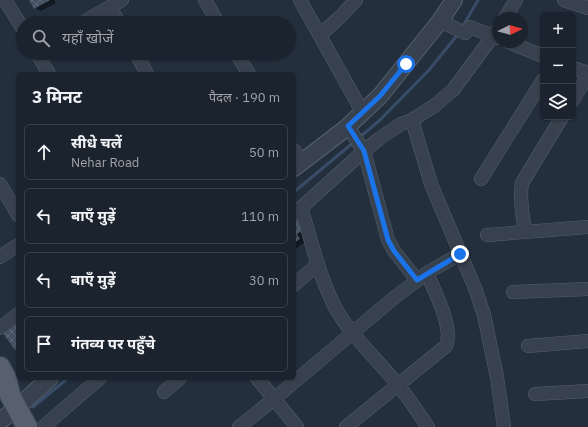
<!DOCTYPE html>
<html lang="hi">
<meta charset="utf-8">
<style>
:root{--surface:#1b232e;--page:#242b36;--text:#f1f3f6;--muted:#a0a4aa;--line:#39404a}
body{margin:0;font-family:"IBM Plex Sans","Noto Sans Devanagari",sans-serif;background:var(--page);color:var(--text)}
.controls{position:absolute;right:12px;top:12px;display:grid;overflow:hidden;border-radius:6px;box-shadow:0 1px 3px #0004}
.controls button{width:36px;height:36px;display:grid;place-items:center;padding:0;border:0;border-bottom:1px solid var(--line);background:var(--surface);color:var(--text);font:20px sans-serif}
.compass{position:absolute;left:492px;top:12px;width:36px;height:36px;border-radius:50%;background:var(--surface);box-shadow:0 1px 3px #0004;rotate:85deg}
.stop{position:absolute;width:12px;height:12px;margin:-9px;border:3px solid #1a73e8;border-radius:50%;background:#fff}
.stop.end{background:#1a73e8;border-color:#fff;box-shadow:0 1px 4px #0008}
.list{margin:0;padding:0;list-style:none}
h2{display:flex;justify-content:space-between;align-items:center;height:52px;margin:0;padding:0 16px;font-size:17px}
h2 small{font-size:13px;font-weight:400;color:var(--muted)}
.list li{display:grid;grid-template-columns:26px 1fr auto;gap:12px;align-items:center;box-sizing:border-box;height:56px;margin:0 8px 8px;padding:0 8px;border:1px solid var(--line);border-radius:6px}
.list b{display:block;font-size:15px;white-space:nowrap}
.list p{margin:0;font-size:13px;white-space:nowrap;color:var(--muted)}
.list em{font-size:13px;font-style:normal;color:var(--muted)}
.icon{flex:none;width:22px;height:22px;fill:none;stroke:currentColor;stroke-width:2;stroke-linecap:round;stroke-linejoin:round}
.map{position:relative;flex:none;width:588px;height:427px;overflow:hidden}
.search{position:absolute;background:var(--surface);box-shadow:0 1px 3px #0004;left:16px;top:16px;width:280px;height:44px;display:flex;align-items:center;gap:10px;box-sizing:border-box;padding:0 14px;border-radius:22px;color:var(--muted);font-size:15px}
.panel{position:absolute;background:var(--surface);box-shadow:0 1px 3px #0004;left:16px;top:72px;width:280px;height:308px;border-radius:6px}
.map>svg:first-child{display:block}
.shadow{fill:#0007}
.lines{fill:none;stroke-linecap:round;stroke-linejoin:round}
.stream{stroke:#394c67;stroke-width:3}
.building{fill:url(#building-cross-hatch)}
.minor-casing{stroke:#565f6c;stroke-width:14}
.tertiary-casing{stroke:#565f6c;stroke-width:18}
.primary-casing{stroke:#414a57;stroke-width:22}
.minor{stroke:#38414e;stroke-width:13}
.tertiary{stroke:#38414e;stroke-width:16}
.primary{stroke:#56606e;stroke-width:20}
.route{stroke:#1a73e8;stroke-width:5}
</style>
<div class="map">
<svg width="588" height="427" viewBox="0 0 588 427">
<defs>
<pattern id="building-cross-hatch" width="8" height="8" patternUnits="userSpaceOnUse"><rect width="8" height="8" fill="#455162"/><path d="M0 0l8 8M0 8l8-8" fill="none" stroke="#5d6877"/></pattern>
</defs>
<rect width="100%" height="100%" fill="#242f3e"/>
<g class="shadow">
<polygon points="30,0 54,0 56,3 41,11 35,8"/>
<polygon points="294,222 311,231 302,237 305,242 294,250"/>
</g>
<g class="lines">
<g class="stream">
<polyline points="463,26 478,0"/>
<polyline points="360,137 380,120 429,70 459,33"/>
<polyline points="294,192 354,142"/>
<polyline points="33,407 68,378"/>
</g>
</g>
<g class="building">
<polygon points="29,0 50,0 34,9"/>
<polygon points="299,218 306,228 297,234 300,239 294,243 294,221"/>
<polygon points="18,317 18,348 15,350 0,329"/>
</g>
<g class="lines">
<defs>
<g id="minor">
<polyline points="5,0 23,29"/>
<polyline points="205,0 218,23"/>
<polyline points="300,0 363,113"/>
<polyline points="564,0 588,8"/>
<polyline points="110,7 119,23"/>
<polyline points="505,18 516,0"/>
<polyline points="440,21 465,33 470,27 498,38"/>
<polyline points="82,23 122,0"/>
<polyline points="320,35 340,17 356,0"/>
<polyline points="508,42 543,56"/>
<polyline points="37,53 49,74"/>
<polyline points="136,53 147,74"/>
<polyline points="236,53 249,74"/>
<polyline points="573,68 588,73"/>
<polyline points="573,100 588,75"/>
<polyline points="412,120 431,184 475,288 484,315 497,377 504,427"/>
<polyline points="348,127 364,151 388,240 394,251 417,280"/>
<polyline points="294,150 301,162"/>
<polyline points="481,179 543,80"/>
<polyline points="0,184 18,215"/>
<path d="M301 208C312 242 319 277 336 309 352 337 377 359 398 385 409 398 418 413 428 427"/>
<polyline points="294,214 364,151 380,138 401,124 412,120 434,106 453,90 498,29"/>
<path d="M525 232C523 216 519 199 522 183L562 117"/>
<polyline points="487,235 588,227"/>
<polyline points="0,257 18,245"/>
<polyline points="294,285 318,264"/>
<polyline points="513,292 588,289"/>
<polyline points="0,328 18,314"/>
<polyline points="528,346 588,341"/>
<polyline points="257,378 297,427"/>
<polyline points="164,392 180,378"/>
<polyline points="535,394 588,391"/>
<polyline points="43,427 100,378"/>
<polyline points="239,427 274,399 395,297 427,273 460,254"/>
<path d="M346 427 446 346C454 327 434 291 427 273"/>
</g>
<g id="tertiary">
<polyline points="294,168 345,129 380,96 440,21 454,0"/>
<polyline points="0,421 17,408 50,378"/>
</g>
<polyline id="primary" points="0,367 6,378 10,395 27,427"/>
</defs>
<use href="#minor" class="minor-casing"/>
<use href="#tertiary" class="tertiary-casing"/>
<use href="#primary" class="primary-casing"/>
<use href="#minor" class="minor"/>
<use href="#tertiary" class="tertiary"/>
<use href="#primary" class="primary"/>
</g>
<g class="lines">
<polyline class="route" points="406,64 380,96 348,126 364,151 388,240 394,251 417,280 460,254"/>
</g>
</svg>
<div class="controls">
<button>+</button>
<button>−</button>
<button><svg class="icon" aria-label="layers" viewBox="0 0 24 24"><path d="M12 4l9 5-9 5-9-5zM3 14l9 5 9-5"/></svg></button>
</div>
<svg class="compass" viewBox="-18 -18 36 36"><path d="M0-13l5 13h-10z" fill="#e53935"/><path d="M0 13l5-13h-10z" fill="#a0a4aa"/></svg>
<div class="stop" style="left:406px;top:64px"></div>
<div class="stop end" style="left:460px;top:254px"></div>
<div class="search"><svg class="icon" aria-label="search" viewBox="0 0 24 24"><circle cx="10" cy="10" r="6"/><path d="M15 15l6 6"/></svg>यहाँ खोजें</div>
<section class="panel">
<h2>3 मिनट<small>पैदल · 190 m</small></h2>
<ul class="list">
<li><svg class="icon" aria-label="ahead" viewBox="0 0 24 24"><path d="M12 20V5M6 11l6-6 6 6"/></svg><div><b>सीधे चलें</b><p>Nehar Road</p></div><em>50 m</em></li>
<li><svg class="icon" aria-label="left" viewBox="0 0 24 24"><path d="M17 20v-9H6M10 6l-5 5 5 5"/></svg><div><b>बाएँ मुड़ें</b></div><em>110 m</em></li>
<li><svg class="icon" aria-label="left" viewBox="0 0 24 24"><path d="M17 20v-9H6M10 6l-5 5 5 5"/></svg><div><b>बाएँ मुड़ें</b></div><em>30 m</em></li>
<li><svg class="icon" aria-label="arrive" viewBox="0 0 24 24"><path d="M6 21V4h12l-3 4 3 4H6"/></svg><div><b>गंतव्य पर पहुँचे</b></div></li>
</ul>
</section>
</div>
